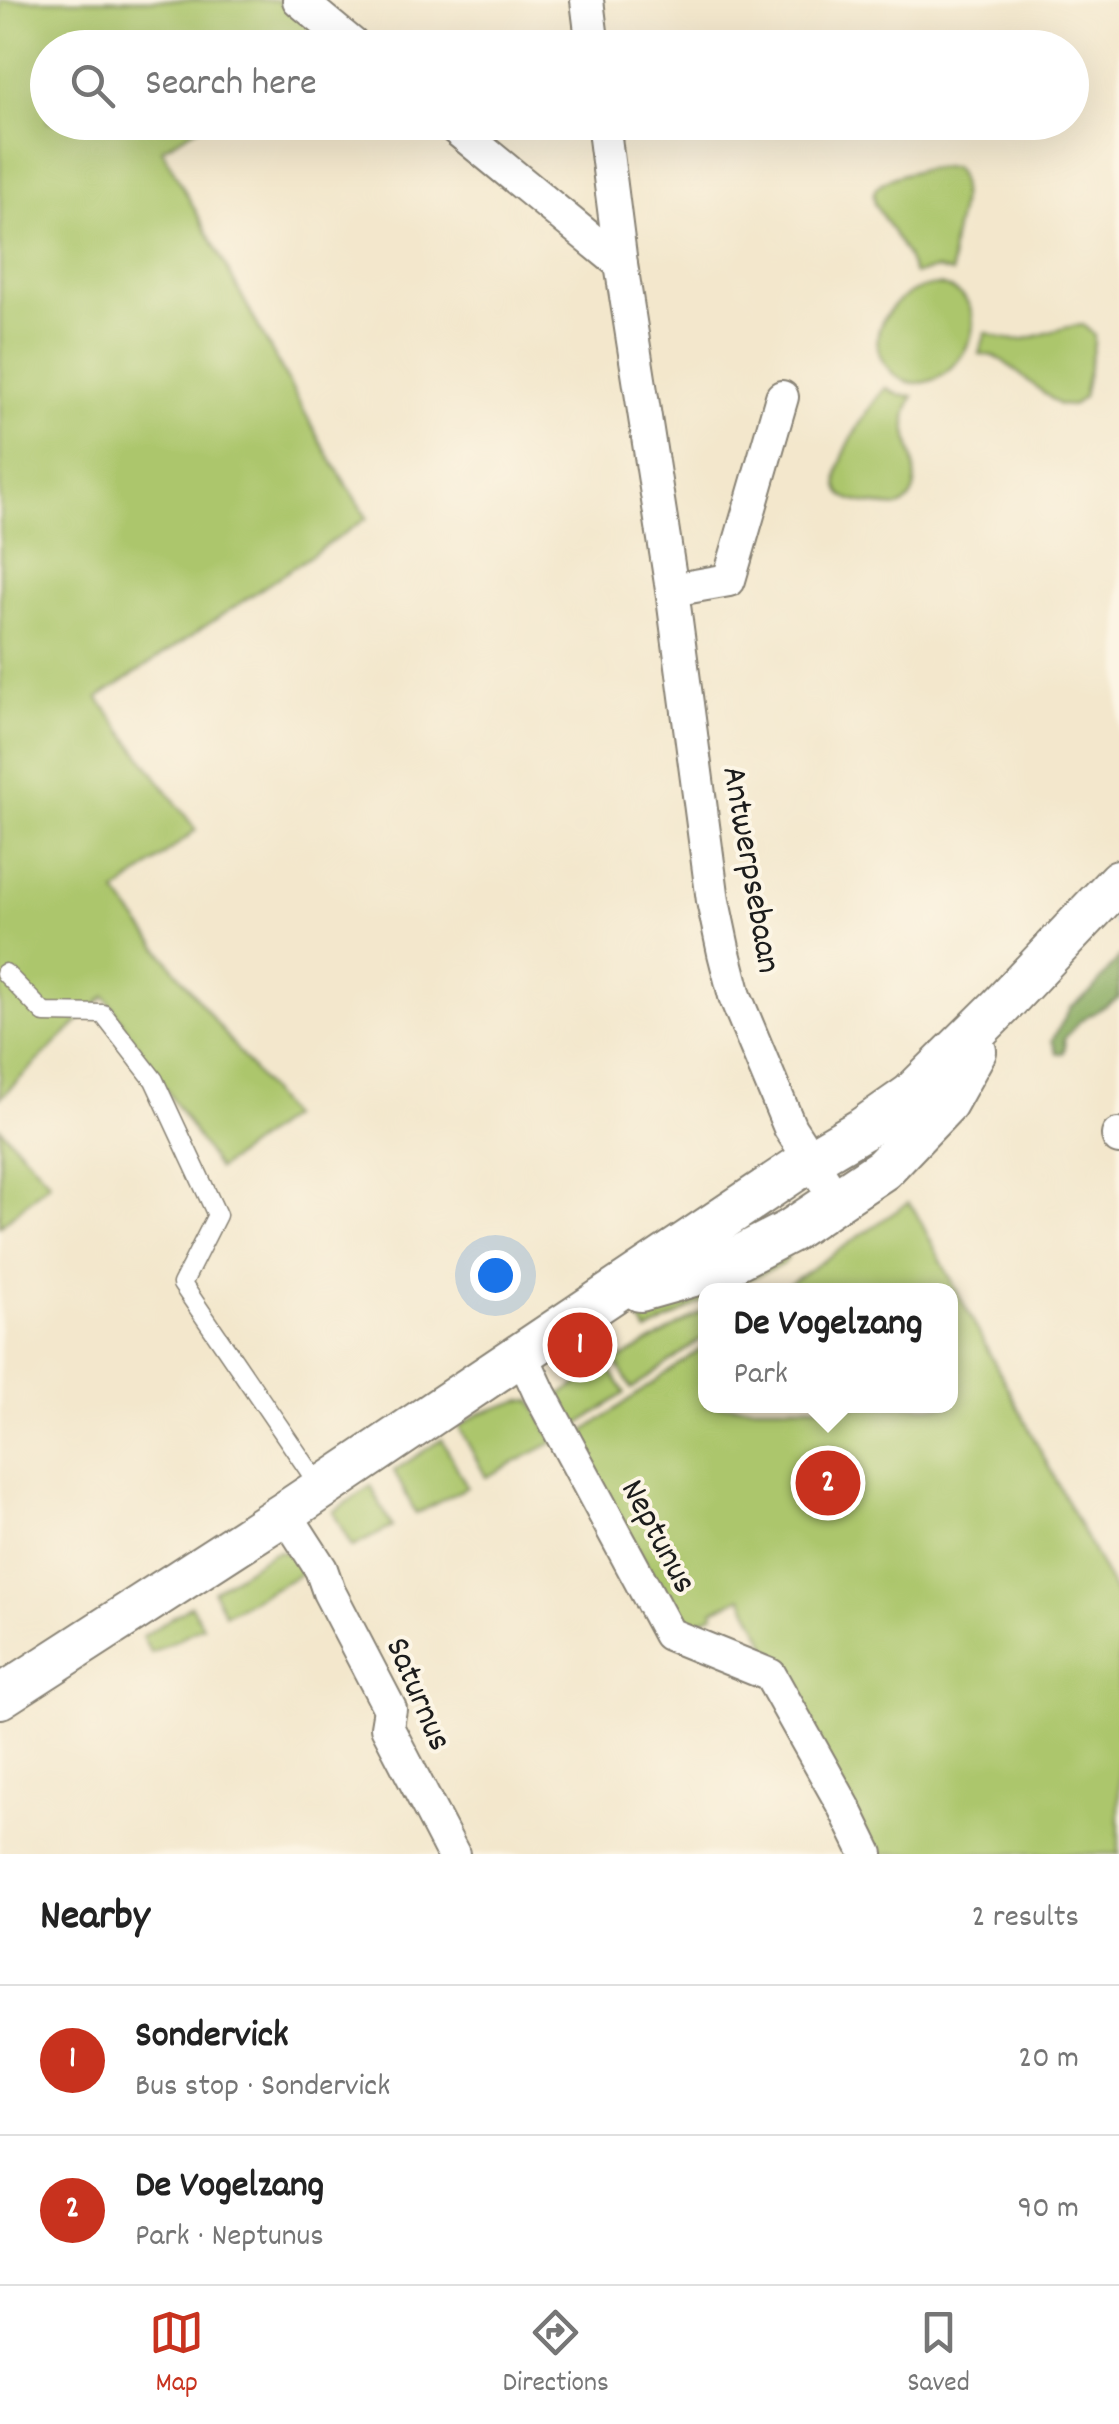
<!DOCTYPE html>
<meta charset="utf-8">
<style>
:root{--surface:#fff;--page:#f6f6f6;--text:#222;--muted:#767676;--line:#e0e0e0;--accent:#c8321e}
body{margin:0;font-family:Dekko,sans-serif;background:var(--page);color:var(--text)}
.you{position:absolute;left:495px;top:1275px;width:35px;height:35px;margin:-25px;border:8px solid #fff;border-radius:50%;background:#1a73e8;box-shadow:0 0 0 15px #1a73e833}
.badge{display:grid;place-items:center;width:65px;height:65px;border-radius:50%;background:var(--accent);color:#fff;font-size:32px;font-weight:700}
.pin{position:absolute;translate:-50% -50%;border:5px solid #fff;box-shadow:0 2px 10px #0006}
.popup{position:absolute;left:698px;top:1283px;width:260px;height:130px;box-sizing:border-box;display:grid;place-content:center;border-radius:20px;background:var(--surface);filter:drop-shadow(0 2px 8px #0005);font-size:32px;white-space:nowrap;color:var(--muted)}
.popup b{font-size:38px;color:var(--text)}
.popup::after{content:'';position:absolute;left:50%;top:100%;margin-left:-20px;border:20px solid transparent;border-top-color:var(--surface)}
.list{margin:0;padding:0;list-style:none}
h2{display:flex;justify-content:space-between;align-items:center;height:130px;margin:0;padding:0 40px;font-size:42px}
h2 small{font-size:32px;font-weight:400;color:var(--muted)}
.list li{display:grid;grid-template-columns:65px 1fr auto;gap:30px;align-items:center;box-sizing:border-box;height:150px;padding:0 40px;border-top:2px solid var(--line)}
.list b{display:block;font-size:38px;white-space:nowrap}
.list p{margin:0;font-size:32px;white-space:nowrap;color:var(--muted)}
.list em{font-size:32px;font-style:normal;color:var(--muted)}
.icon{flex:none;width:55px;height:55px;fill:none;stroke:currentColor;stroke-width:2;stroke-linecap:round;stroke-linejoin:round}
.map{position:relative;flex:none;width:1119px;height:1854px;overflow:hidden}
.search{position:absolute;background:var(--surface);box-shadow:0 10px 40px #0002;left:30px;right:30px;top:30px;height:110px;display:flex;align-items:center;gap:25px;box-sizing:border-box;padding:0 35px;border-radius:55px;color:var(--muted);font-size:38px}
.sheet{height:430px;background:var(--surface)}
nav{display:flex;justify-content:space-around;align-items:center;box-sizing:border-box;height:140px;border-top:2px solid var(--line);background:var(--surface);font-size:28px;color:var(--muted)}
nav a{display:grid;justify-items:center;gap:5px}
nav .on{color:var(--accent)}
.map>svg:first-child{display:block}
.green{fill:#acc66c;stroke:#647144;stroke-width:2.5}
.forest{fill:#89ab60;stroke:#52643e;stroke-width:2.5}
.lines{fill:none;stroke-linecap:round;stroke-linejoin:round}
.stream{stroke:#5aadd5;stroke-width:9}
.service-casing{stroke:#888274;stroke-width:21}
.minor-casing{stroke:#888274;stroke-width:36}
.tertiary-casing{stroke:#888274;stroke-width:46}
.service{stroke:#fff;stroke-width:18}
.minor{stroke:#fff;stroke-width:32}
.tertiary{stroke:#fff;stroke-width:42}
.labels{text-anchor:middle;stroke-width:8;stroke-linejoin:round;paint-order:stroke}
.street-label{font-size:35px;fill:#1c1c1c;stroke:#fcf5e5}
</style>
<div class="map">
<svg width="1119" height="1854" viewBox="0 0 1119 1854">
<rect width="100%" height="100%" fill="#fcf5e5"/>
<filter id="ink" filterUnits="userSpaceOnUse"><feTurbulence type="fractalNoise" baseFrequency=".01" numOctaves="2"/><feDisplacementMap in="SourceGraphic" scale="20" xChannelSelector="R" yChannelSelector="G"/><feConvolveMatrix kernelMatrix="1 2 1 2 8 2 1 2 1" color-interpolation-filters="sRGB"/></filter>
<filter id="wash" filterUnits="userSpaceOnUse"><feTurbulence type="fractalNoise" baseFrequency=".0048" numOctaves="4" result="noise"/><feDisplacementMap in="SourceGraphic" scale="40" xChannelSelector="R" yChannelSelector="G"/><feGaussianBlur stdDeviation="2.25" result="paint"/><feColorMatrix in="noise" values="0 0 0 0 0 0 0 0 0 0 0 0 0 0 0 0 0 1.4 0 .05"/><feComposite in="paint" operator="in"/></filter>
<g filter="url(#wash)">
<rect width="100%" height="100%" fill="#f3e7cc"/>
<g class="green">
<polygon points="0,0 277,0 332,46 329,48 48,48 48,122 205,123 162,149 327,453 367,518 98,698 196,830 116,893 289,1117 218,1169 105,996 0,1098"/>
<path d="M944 167H953C972 186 954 223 952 247 951 256 952 264 952 273L937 269 914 274 906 254 875 204C874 196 872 193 877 187 890 174 927 168 944 167Z"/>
<path d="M939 285C1022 305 932 430 885 364 860 328 902 286 939 285Z"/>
<path d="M1083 325 1094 335V344L1083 397 1072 406 1059 405 1003 361 993 356 979 354 986 332C1026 352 1044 327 1083 325Z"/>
<path d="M886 388 901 395 913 396C910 404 906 411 906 419 905 448 932 490 899 507 886 506 846 504 840 492 827 469 870 404 886 388Z"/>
<polygon points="0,1128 50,1182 0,1226"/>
<path d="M908 1203 914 1209 1119 1601V1854H876L742 1597 713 1610 714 1614C702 1620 691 1626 677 1621L575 1438 705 1346 706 1406H950V1290H780Z"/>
<polygon points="780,1246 788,1258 783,1264 725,1290 706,1290 705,1300 647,1332 638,1317 640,1313 667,1298"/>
<polygon points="705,1310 705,1336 632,1389 616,1362"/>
<polygon points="608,1367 625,1393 571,1430 554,1398"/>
<polygon points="522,1400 532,1401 554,1442 486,1477 459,1427 481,1413"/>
<polygon points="442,1439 467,1487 416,1514 394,1471"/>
<polygon points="371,1486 392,1527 352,1547 333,1512"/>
<path d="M279 1551C295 1553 298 1561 305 1574H301L225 1614 213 1591 272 1553Z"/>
<polygon points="191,1605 203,1626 151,1653 142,1637"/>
</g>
<polygon class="forest" points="1119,957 1119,998 1080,1021 1064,1039 1065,1047 1063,1053 1057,1053 1052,1040 1071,1007 1091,992"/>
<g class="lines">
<polyline class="stream" points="1117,920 1119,918"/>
</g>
</g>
<g filter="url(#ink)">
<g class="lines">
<defs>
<polyline id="service" points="5,973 44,1013 103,1014 154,1080 217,1215 182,1284 321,1488"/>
<g id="minor">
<polyline points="299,0 357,48"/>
<polyline points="587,0 593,48"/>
<polyline points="448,122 621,264 672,590 713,901 724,953 735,996 790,1128 836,1199"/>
<polyline points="603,122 621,264"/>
<polyline points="672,590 729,580 782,397"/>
<polyline points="1118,1135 1119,1138"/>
<polyline points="522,1355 540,1394 669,1634 770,1675 844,1807 867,1854"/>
<polyline points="285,1513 321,1569 329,1592 390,1709 387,1727 453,1854"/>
</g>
<g id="tertiary">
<polyline points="640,1290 718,1268 790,1231 883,1169 946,1103 975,1051"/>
<polyline points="0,1697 285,1513 810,1160 861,1130 911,1095 1000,1007 1119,881"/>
</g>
</defs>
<use href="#service" class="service-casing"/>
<use href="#minor" class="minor-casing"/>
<use href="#tertiary" class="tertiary-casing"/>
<use href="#service" class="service"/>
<use href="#minor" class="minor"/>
<use href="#tertiary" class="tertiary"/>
</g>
</g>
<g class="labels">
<g class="street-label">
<text transform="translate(754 869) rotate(80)" y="12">Antwerpsebaan</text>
<text transform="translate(661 1535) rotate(62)" y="12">Neptunus</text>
<text transform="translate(421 1693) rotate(67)" y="12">Saturnus</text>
</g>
</g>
</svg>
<div class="you"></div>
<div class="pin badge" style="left:580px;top:1345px">1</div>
<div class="pin badge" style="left:828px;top:1483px">2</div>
<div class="popup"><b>De Vogelzang</b>Park</div>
<div class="search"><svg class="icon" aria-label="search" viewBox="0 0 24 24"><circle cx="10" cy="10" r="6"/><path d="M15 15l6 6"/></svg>Search here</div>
</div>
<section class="sheet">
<h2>Nearby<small>2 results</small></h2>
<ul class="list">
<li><span class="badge">1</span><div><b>Sondervick</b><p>Bus stop · Sondervick</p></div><em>20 m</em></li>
<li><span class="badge">2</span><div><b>De Vogelzang</b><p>Park · Neptunus</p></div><em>90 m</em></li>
</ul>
</section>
<nav>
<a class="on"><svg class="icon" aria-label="map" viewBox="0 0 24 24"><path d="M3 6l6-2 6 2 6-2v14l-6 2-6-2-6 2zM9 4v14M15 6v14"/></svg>Map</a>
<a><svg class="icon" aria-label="directions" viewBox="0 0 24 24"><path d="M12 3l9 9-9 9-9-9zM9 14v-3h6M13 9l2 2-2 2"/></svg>Directions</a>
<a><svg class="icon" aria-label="saved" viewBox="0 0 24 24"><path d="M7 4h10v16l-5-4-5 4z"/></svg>Saved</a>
</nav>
